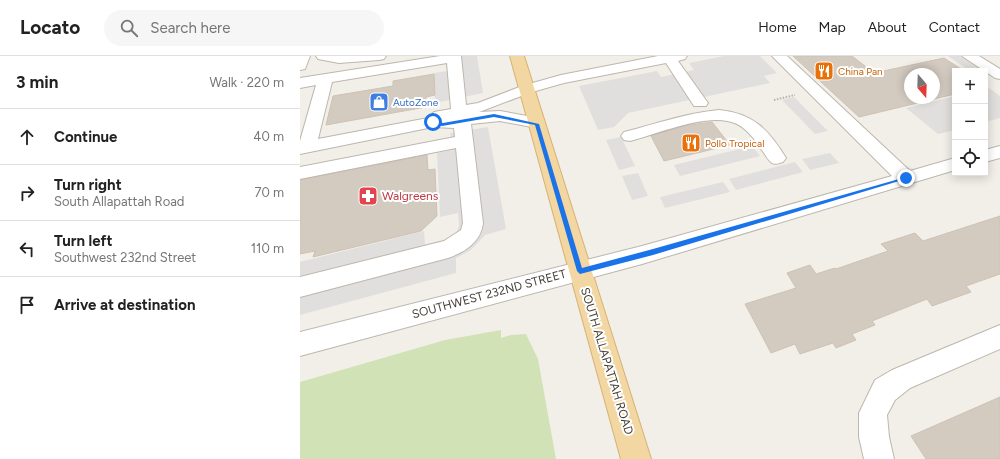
<!DOCTYPE html>
<meta charset="utf-8">
<style>
:root{--surface:#fff;--page:#f6f6f6;--text:#222;--muted:#767676;--line:#e0e0e0}
body{margin:0;font-family:Figtree,sans-serif;background:var(--page);color:var(--text)}
.controls{position:absolute;right:12px;top:12px;display:grid;overflow:hidden;border-radius:0px;box-shadow:0 2px 10px #0003}
.controls button{width:36px;height:36px;display:grid;place-items:center;padding:0;border:0;border-bottom:1px solid var(--line);background:var(--surface);color:var(--text);font:20px sans-serif}
.compass{position:absolute;left:604px;top:12px;width:36px;height:36px;border-radius:50%;background:var(--surface);box-shadow:0 2px 10px #0003;rotate:161deg}
.stop{position:absolute;width:12px;height:12px;margin:-9px;border:3px solid #1a73e8;border-radius:50%;background:#fff}
.stop.end{background:#1a73e8;border-color:#fff;box-shadow:0 1px 4px #0008}
.list{margin:0;padding:0;list-style:none}
h2{display:flex;justify-content:space-between;align-items:center;height:52px;margin:0;padding:0 16px;font-size:17px}
h2 small{font-size:13px;font-weight:400;color:var(--muted)}
.list li{display:grid;grid-template-columns:26px 1fr auto;gap:12px;align-items:center;box-sizing:border-box;height:56px;padding:0 16px;border-top:1px solid var(--line)}
.list b{display:block;font-size:15px;white-space:nowrap}
.list p{margin:0;font-size:13px;white-space:nowrap;color:var(--muted)}
.list em{font-size:13px;font-style:normal;color:var(--muted)}
.icon{flex:none;width:22px;height:22px;fill:none;stroke:currentColor;stroke-width:2;stroke-linecap:round;stroke-linejoin:round}
.map{position:relative;flex:none;width:700px;height:403px;overflow:hidden}
header{display:flex;align-items:center;gap:24px;box-sizing:border-box;height:56px;padding:0 20px;background:var(--surface);border-bottom:1px solid var(--line)}
header strong{font-size:19px}
nav{display:flex;gap:22px;margin-inline-start:auto;font-size:14px}
.search{width:280px;height:36px;background:var(--page);display:flex;align-items:center;gap:10px;box-sizing:border-box;padding:0 14px;border-radius:22px;color:var(--muted);font-size:15px}
main{display:flex}
aside{flex:1;background:var(--surface)}
.map>svg:first-child{display:block}
.green{fill:#d1e2b7}
.parking{fill:#e1dfdd}
.building{fill:#d3cac0;stroke:#cdc2b4;fill-rule:evenodd}
.lines{fill:none;stroke-linecap:round;stroke-linejoin:round}
.minor-casing{stroke:#bdb6ad;stroke-width:2}
.major-casing{stroke:#d6b274;stroke-width:2}
.path{stroke:#bdb1a0;stroke-width:2;stroke-dasharray:1.5 1.5;stroke-linecap:butt}
.minor{fill:#fff;fill-rule:evenodd}
.major{fill:#f3d7a2;fill-rule:evenodd}
.route{fill:#1a73e8}
.labels{text-anchor:middle;stroke-width:4;stroke-linejoin:round;paint-order:stroke}
.far-food-label{font-size:10px;fill:#c56008;stroke:#fff;text-anchor:start}
.far-shop-label{font-size:10px;fill:#366cbe;stroke:#fff;text-anchor:start}
.health-label{font-size:12px;fill:#be3a42;stroke:#fff;text-anchor:start}
.street-label{font-size:12px;fill:#453f38;stroke:#fff}
</style>
<header>
<strong>Locato</strong>
<div class="search"><svg class="icon" aria-label="search" viewBox="0 0 24 24"><circle cx="10" cy="10" r="6"/><path d="M15 15l6 6"/></svg>Search here</div>
<nav><a>Home</a><a>Map</a><a>About</a><a>Contact</a></nav>
</header>
<main>
<aside>
<h2>3 min<small>Walk · 220 m</small></h2>
<ul class="list">
<li><svg class="icon" aria-label="ahead" viewBox="0 0 24 24"><path d="M12 20V5M6 11l6-6 6 6"/></svg><div><b>Continue</b></div><em>40 m</em></li>
<li><svg class="icon" aria-label="right" viewBox="0 0 24 24"><path d="M7 20v-9h11M14 6l5 5-5 5"/></svg><div><b>Turn right</b><p>South Allapattah Road</p></div><em>70 m</em></li>
<li><svg class="icon" aria-label="left" viewBox="0 0 24 24"><path d="M17 20v-9H6M10 6l-5 5 5 5"/></svg><div><b>Turn left</b><p>Southwest 232nd Street</p></div><em>110 m</em></li>
<li><svg class="icon" aria-label="arrive" viewBox="0 0 24 24"><path d="M6 21V4h12l-3 4 3 4H6"/></svg><div><b>Arrive at destination</b></div></li>
</ul>
</aside>
<div class="map">
<svg width="700" height="403" viewBox="0 0 700 403">
<rect width="100%" height="100%" fill="#f2efe9"/>
<polygon class="green" points="201,274 201,282 211,279 226,278 238,303 256,403 0,403 0,326 145,284"/>
<g class="parking">
<polygon points="144,0 177,0 183,37 135,47 134,17 147,15"/>
<polygon points="424,0 460,0 477,17 464,20 470,27 328,57 314,71 298,74 279,30 357,15 361,21 394,14 389,7"/>
<polygon points="648,0 660,0 683,15 670,15"/>
<polygon points="689,32 700,40 700,62 685,66 685,33"/>
<polygon points="655,40 655,74 638,78 606,52"/>
<polygon points="494,41 528,75 515,78 482,44"/>
<polygon points="188,71 206,173 185,179 171,194 156,202 156,217 0,259 0,206 124,175 125,189 148,183 156,178 159,170 158,157 140,161 137,97 153,94 150,77"/>
<polygon points="321,81 335,110 319,114 306,84"/>
<polygon points="452,90 460,100 380,120 374,109"/>
<polygon points="530,97 539,107 510,114 502,103"/>
<polygon points="495,106 503,116 436,134 429,123"/>
<polygon points="338,117 348,140 332,144 322,120"/>
<polygon points="423,126 430,136 365,152 360,141"/>
</g>
<g class="building">
<path d="M493 0H552L574 17 644 2 664 15H655V38L559 61ZM610 18H634V42H610Z"/>
<polygon points="134,18 135,39 126,41 126,51 26,69 33,40 93,30 93,25"/>
<polygon points="412,66 430,89 364,105 351,80 384,70"/>
<polygon points="127,99 128,114 135,113 137,160 121,175 13,201 15,195 0,198 0,124"/>
<polygon points="700,160 700,218 666,230 671,236 632,250 627,243 572,265 575,269 552,278 556,284 536,292 533,287 500,298 495,288 471,297 445,248 496,232 487,217 510,209 516,218 535,212 536,213 588,195 581,188 615,177 623,185"/>
<polygon points="700,341 700,403 626,403 611,380"/>
</g>
<g class="lines">
<defs>
<g id="minor">
<polygon points="0,0 10,0 5,13 0,14"/>
<polygon points="16,0 86,0 84,3 79,4 39,7 18,3"/>
<path d="M140 0H161L166 49 178 47 222 30 261 19 358 0H387L385 3 378 5 408 47 406 50H394L366 7 264 27 232 36 179 56 200 55 243 63 245 67 243 71 237 72 200 65 171 68 183 167C181 186 165 196 148 202L0 241V221L144 185 161 174 163 167 156 92 0 123V111L155 81 154 72 133 71 0 98V85L16 29 0 32V22ZM147 7 151 53 134 56 128 62 18 83 32 26Z"/>
<polygon points="472,0 487,0 610,115 655,102 655,114 342,208 0,300 0,276 342,190 592,120"/>
<polygon points="662,0 679,0 700,13 700,23 695,22"/>
<path d="M419 54C453 57 469 74 486 102L483 106C479 107 476 109 472 107 469 105 466 100 464 97 457 87 449 74 437 68 409 55 359 78 330 85L324 84 321 80 324 76C356 68 386 57 419 54Z"/>
<polygon points="700,90 700,102 685,106 685,94"/>
<polygon points="700,269 700,293 610,332 595,344 587,359 589,381 594,403 564,403 559,381 559,357 575,324 592,314"/>
</g>
<polygon id="major" points="210,0 224,0 351,403 321,403"/>
</defs>
<use href="#minor" class="minor-casing"/>
<use href="#major" class="major-casing"/>
<polyline class="path" points="474,44 495,39"/>
<use href="#minor" class="minor"/>
<use href="#major" class="major"/>
</g>
<polygon class="route" points="194,58 239,68 282,212 353,193 606,121 609,122 353,199 280,218 277,215 235,69 194,61 142,70 131,66 133,64 143,67"/>
<defs>
<symbol id="restaurant-square" viewBox="-11 -11 22 22"><rect x="-9" y="-9" width="18" height="18" rx="4" fill="#e8710a" stroke="#fff"/><path d="M-5-6h1v4h1v-4h1v4h1v-4h1v5L-1.5 .5V6h-2V.5L-5-1ZM5-6V6H3V1.5H1.5Q1.5-4 5-6Z" fill="#fff"/></symbol>
<symbol id="shop-square" viewBox="-11 -11 22 22"><rect x="-9" y="-9" width="18" height="18" rx="4" fill="#3f7fe0" stroke="#fff"/><path d="M-5-2.5h2.3a2.7 3.5 0 0 1 5.4 0H5L5.5 6h-11ZM-1.5-2.5h3a1.5 2.3 0 0 0-3 0Z" fill="#fff"/></symbol>
<symbol id="pharmacy-square" viewBox="-11 -11 22 22"><rect x="-9" y="-9" width="18" height="18" rx="4" fill="#e0444e" stroke="#fff"/><path d="M-2-6h4v4h4v4h-4v4h-4v-4h-4v-4h4Z" fill="#fff"/></symbol>
</defs>
<g fill-rule="evenodd">
<use href="#restaurant-square" x="513" y="4" width="22" height="22"/>
<use href="#shop-square" x="68" y="35" width="22" height="22"/>
<use href="#restaurant-square" x="380" y="76" width="22" height="22"/>
<use href="#pharmacy-square" x="57" y="129" width="22" height="22"/>
</g>
<g class="labels">
<g class="far-food-label">
<text x="538" y="19">China Pan</text>
<text x="405" y="91">Pollo Tropical</text>
</g>
<g class="far-shop-label">
<text x="93" y="50">AutoZone</text>
</g>
<g class="health-label">
<text x="82" y="144">Walgreens</text>
</g>
<g class="street-label">
<text transform="translate(189 238) rotate(-15)" y="4">SOUTHWEST 232ND STREET</text>
<text transform="translate(307 305) rotate(73)" y="4">SOUTH ALLAPATTAH ROAD</text>
</g>
</g>
</svg>
<div class="controls">
<button>+</button>
<button>−</button>
<button><svg class="icon" aria-label="locate" viewBox="0 0 24 24"><circle cx="12" cy="12" r="6"/><path d="M12 2v4M12 18v4M2 12h4M18 12h4"/></svg></button>
</div>
<svg class="compass" viewBox="-18 -18 36 36"><path d="M0-13l5 13h-10z" fill="#e53935"/><path d="M0 13l5-13h-10z" fill="#767676"/></svg>
<div class="stop" style="left:133px;top:66px"></div>
<div class="stop end" style="left:606px;top:122px"></div>
</div>
</main>
